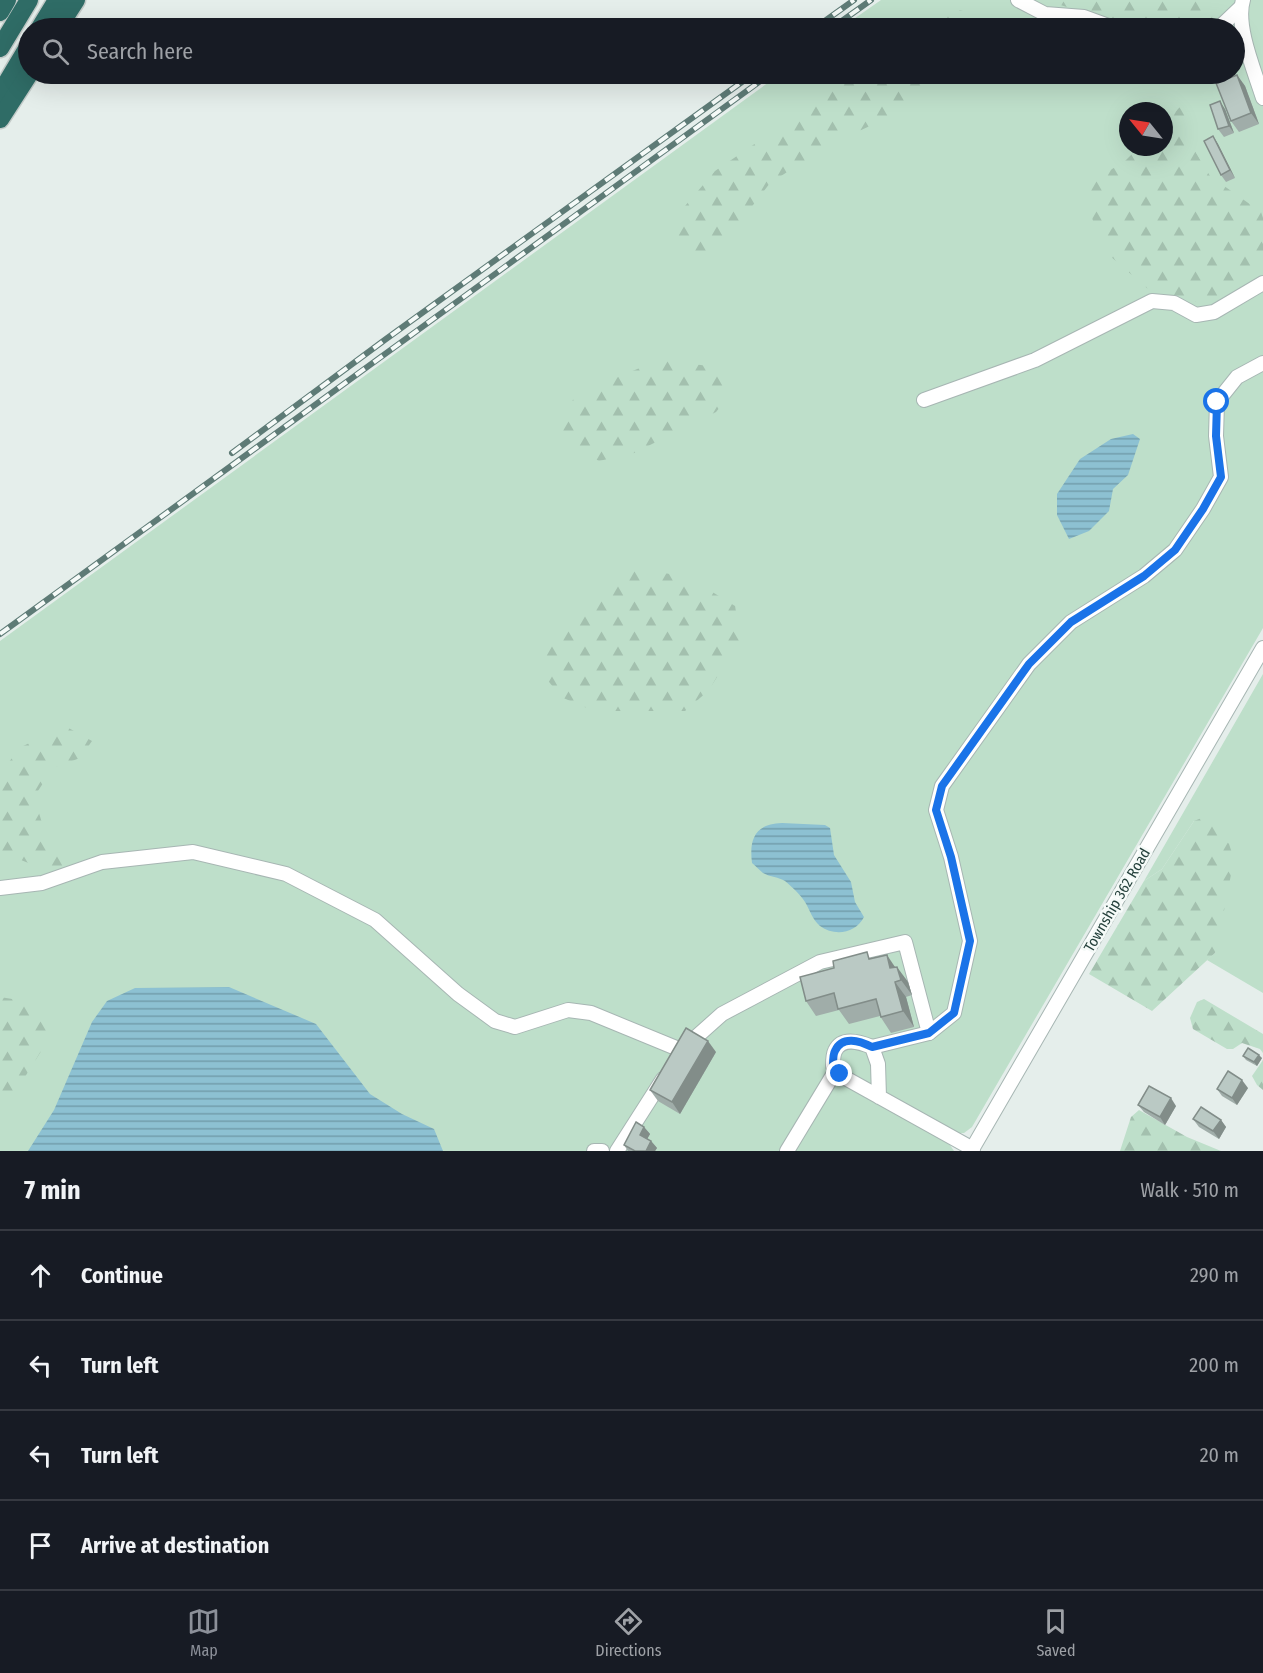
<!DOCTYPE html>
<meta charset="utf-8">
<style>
:root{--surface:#171b24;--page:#242831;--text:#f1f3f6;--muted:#9ea1a6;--line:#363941;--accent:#8c9099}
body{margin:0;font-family:"Fira Sans Condensed",sans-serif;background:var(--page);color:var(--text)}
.compass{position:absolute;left:1119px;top:102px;width:54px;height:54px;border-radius:50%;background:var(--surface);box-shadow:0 6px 24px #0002;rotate:300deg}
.stop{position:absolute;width:18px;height:18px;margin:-14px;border:4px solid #1a73e8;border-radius:50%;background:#fff}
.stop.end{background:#1a73e8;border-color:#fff;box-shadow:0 2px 6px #0008}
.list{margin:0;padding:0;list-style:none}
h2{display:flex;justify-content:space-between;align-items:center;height:78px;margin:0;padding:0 24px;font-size:26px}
h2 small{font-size:20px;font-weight:400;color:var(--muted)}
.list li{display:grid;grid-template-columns:39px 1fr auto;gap:18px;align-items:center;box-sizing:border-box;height:90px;padding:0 24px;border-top:2px solid var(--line)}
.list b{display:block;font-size:22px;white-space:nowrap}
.list em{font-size:20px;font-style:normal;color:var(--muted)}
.icon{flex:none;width:33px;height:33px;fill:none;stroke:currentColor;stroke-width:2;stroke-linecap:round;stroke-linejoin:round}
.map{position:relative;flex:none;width:1263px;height:1151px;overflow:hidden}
.search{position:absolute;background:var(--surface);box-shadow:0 6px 24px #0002;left:18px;right:18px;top:18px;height:66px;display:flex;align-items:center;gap:15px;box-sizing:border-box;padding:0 21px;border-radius:33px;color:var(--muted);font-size:22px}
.sheet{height:438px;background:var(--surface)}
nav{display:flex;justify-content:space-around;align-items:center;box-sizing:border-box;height:84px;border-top:2px solid var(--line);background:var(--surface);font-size:16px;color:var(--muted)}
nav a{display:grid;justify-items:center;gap:3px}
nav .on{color:var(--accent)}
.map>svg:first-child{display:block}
.grass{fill:#bedfca;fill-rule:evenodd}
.forest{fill:url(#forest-firs)}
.water{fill:url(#water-rules)}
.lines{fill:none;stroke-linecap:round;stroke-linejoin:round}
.minor-casing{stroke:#a7b6b3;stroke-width:16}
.highway-casing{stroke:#c2cac8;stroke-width:21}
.minor{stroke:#fff;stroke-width:14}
.highway{stroke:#2f6c66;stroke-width:18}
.rail-casing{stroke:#5e7b76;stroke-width:6}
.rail{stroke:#f5faf8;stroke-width:4;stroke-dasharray:11;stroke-linecap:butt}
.wall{fill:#a0ada9}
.shaded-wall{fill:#828d89}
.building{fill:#bac9c4;stroke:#828d89;stroke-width:1.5}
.route{stroke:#1a73e8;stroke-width:8}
.labels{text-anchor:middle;stroke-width:5;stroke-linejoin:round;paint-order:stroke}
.street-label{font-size:15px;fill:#24403b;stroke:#f5faf8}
</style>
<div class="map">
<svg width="1263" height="1151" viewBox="0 0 1263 1151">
<defs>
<pattern id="forest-firs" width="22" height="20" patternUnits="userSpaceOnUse" patternTransform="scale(1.5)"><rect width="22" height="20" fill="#bedfca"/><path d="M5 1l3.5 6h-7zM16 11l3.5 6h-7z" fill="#a3c0ae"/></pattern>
<pattern id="water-rules" width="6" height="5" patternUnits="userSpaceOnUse" patternTransform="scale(1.5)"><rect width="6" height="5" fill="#8dc1d2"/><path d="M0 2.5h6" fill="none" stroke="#739eac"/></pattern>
</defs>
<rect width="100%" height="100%" fill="#e5eeeb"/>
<g class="grass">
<path d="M881 0H1263V628L972 1127 964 1133H957L950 1145 954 1151H0V641L780 74H1234V28H841ZM1128 111H1164V147H1128Z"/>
<polygon points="1263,674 1263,993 1207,960 1216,952 1194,821 1162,869 1144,881"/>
</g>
<g class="forest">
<polygon points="1045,0 1229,0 1202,28 1125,28 1101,18"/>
<polygon points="949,7 970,13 964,28 920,28"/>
<polygon points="857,74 946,74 913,106 831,144 770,183 720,248 688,255 675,242 679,213 715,171"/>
<polygon points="1185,102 1198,109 1187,138 1210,176 1261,212 1263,218 1263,255 1253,278 1204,304 1149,290 1101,248 1083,187 1125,161 1139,147 1164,147 1164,123"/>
<polygon points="659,360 709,366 734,390 716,412 634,453 599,461 561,441 556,424 577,394"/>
<polygon points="634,568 688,577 735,606 741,640 708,691 685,711 594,711 561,697 542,673 547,639"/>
<polygon points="65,726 92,741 80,758 53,768 34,797 47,839 74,866 58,875 21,860 0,863 0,773 21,747"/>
<polygon points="1204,817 1229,844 1234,859 1216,952 1152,1011 1089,974 1144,881 1162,869 1194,821"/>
<polygon points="0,997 49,1005 45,1045 11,1099 0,1110"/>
<polygon points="1204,999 1263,1034 1263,1053 1260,1049 1242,1043 1233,1049 1227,1049 1193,1029 1190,1018 1197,1002"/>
<polygon points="1263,1060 1263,1090 1257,1085 1252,1076"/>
<polygon points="1139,1110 1187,1137 1221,1151 1120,1151 1131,1117"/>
</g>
<g class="water">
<polygon points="1133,434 1140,439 1128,475 1113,489 1109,511 1089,531 1069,539 1057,515 1057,494 1080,459 1111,439"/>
<path d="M782 823 825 825 830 828 834 855 851 882 855 902 864 917C856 933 835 937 820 926 812 919 810 910 805 902 800 894 792 887 785 881 779 877 770 877 763 873 759 870 756 866 752 863 749 839 755 824 782 823Z"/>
<polygon points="229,987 316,1024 370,1094 402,1114 434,1129 443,1151 28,1151 54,1110 92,1022 107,1001 135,988"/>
</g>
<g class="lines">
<defs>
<g id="minor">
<polyline points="1018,0 1045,14 1084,17 1114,28"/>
<path d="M1243 0C1235 26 1255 72 1263 98"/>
<polyline points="1219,28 1240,8"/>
<polyline points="924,400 1035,360 1152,301 1174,303 1196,315 1214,312 1263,283"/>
<polyline points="0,888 42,883 102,862 193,852 286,874 375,920 458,994 495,1021 515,1027 568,1010 591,1013 681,1050"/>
<polyline points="929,1033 954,1013 970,941 951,857 936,810 942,786 1029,664 1071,622 1144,576 1175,550 1203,509 1221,477 1216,436 1217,402 1237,377 1263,363"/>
<polyline points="685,1047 722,1014 820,962 905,942 929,1033 872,1047"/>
<path d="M879 1097 878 1064 872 1047C860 1042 842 1036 835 1051 833 1055 833 1062 833 1066L840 1075 973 1149"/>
<polyline points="594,1151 602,1151"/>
<polyline points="617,1151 663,1079"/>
<polyline points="787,1151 836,1070"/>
<polyline points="971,1151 1263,648"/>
</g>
<g id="highway">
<polyline points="0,12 7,0"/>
<polyline points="40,28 57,0"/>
<polyline points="58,28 76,0"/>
<polyline points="0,48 29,0"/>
<polyline points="0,94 28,47"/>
<polyline points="0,119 29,74"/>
</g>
</defs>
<use href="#minor" class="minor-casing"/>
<use href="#highway" class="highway-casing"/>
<use href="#minor" class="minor"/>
<use href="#highway" class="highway"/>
<defs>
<g id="rail">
<polyline points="815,28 854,0"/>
<polyline points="832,28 871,0"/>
<polyline points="232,453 386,339 753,74"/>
<polyline points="0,634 770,74"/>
</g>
</defs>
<use href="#rail" class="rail-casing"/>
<use href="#rail" class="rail"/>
</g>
<g class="wall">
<polygon points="1237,75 1245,86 1259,124 1239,132 1231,121"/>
<polygon points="1225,109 1234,133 1224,137 1218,129"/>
<polygon points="1213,136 1218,144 1235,178 1226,182 1221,175"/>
<polygon points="872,959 896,967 908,982 912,995 906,997 914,1027 891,1033 880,1016 849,1024 839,1010 816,1016 806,1001"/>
<polygon points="716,1052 680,1114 658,1101 650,1090"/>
<polygon points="1243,1056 1262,1058 1257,1066 1246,1060"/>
<polygon points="1248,1088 1237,1105 1222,1096 1217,1089"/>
<polygon points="1138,1105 1176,1106 1165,1125 1144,1112"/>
<polygon points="1193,1119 1221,1120 1226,1127 1219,1139 1199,1127"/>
<polygon points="644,1127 650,1134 647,1139 651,1141 657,1148 655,1151 628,1151 624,1145"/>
</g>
<g class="shaded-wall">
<polygon points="1237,75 1245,86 1259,124 1251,113"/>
<polygon points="1220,101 1225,109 1234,133 1229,126"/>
<polygon points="1213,136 1218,144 1235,178 1230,170"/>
<polygon points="887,955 897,970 890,968"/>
<polygon points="897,967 908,982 912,995 901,980"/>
<polygon points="895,982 906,997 914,1027 903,1011"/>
<polygon points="708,1041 716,1052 680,1114 672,1102"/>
<polygon points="1259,1055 1262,1058 1257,1066 1254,1062"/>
<polygon points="1242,1080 1248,1088 1237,1105 1232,1098"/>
<polygon points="1171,1098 1176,1106 1165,1125 1160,1117"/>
<polygon points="1221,1120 1226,1127 1219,1139 1213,1131"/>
<polygon points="644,1127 650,1134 645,1143 640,1135"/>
<polygon points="651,1141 657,1148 655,1151 646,1151"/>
</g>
<g class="building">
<polygon points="1237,75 1251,113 1231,121 1216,83"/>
<polygon points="1220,101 1229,126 1218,129 1210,105"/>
<polygon points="1213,136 1230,170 1221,175 1204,141"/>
<polygon points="867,952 869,959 887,955 890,968 897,967 901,980 895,982 903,1011 881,1017 876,999 838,1009 834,993 806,1001 800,977 834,968 833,961"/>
<polygon points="686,1028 708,1041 672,1102 650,1090"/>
<polygon points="1248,1048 1259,1055 1254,1062 1243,1056"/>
<polygon points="1228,1071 1242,1080 1232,1098 1217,1089"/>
<polygon points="1149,1086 1171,1098 1160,1117 1138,1105"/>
<polygon points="1201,1107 1221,1120 1213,1131 1193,1119"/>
<polygon points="636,1122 644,1127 640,1135 651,1141 646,1151 635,1151 624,1145"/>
</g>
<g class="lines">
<path class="route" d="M840 1074 833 1066C833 1062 833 1054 835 1051 842 1035 860 1041 872 1047L929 1033 954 1013 970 941 951 857 936 810 942 786 1029 664 1071 622 1144 576 1175 550 1203 509 1221 477 1216 436 1217 402"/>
</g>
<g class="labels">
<g class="street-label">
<text transform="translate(1117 900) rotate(-60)" y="5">Township 362 Road</text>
</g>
</g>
</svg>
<svg class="compass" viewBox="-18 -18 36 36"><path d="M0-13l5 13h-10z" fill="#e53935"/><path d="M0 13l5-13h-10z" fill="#9ea1a6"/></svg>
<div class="stop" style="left:1217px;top:402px"></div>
<div class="stop end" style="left:840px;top:1074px"></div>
<div class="search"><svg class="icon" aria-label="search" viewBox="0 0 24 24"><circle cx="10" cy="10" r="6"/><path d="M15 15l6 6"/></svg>Search here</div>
</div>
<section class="sheet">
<h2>7 min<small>Walk · 510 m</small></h2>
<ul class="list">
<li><svg class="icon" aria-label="ahead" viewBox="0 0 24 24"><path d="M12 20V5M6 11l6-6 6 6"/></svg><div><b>Continue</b></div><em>290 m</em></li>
<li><svg class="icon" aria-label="left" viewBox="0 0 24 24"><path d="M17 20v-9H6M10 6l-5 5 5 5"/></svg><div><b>Turn left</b></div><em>200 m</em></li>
<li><svg class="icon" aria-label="left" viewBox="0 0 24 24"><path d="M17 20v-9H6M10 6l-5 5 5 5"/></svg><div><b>Turn left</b></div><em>20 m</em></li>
<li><svg class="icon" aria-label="arrive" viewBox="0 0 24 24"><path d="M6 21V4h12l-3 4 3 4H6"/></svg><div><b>Arrive at destination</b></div></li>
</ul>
</section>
<nav>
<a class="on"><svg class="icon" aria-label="map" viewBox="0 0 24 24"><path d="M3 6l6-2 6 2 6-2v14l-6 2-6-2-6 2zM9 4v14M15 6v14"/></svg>Map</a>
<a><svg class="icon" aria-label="directions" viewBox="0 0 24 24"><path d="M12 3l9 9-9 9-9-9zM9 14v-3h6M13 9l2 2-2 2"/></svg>Directions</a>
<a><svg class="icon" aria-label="saved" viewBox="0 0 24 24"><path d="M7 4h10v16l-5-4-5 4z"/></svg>Saved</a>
</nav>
